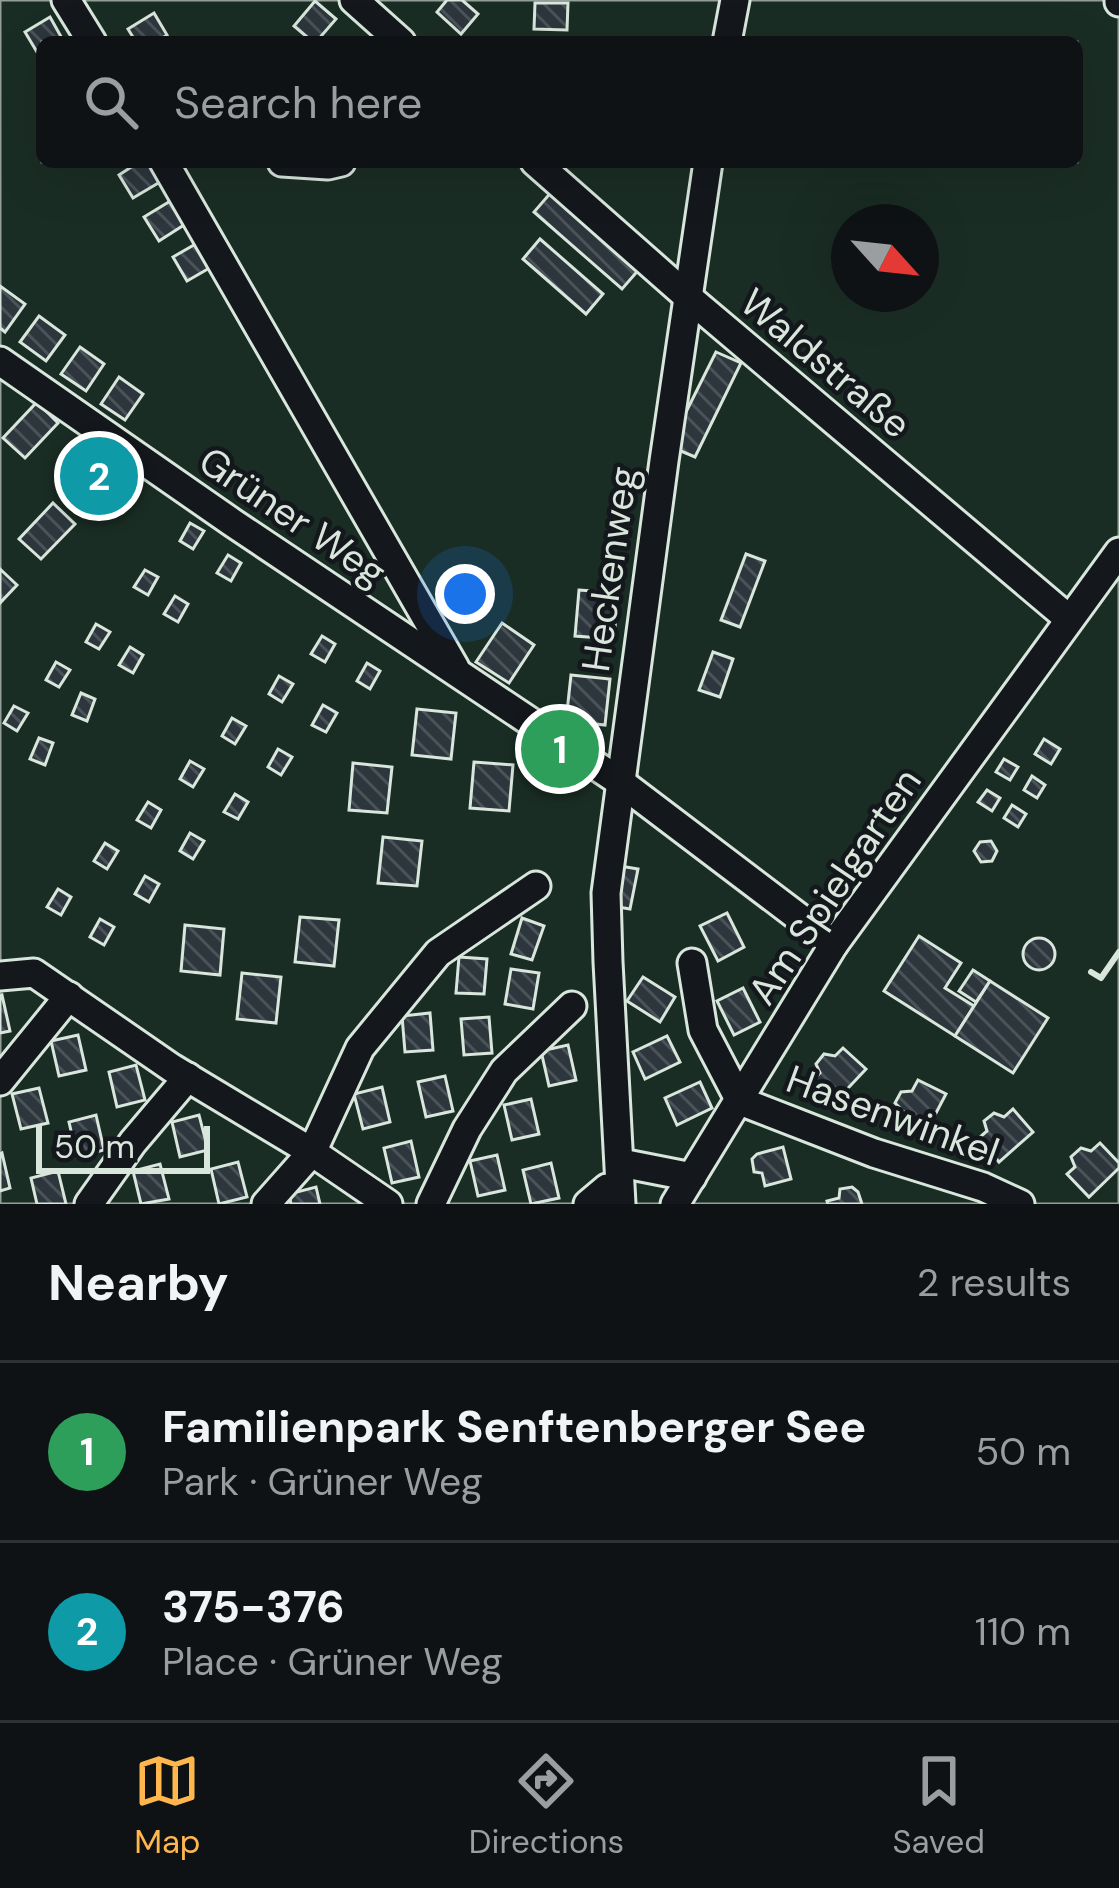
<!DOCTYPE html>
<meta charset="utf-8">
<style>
:root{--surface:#0f1215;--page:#181b1e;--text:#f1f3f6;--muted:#9b9ea0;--line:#2f3234;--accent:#ffb74d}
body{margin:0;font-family:"DM Sans",sans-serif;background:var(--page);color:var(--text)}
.compass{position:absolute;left:831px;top:204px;width:108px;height:108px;border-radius:50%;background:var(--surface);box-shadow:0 12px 48px #0002;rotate:117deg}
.scale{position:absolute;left:36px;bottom:30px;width:174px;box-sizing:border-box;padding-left:12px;border:6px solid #d8e6dc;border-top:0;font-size:33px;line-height:42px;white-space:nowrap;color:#d8e6dc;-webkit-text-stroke:9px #14181c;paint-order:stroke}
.you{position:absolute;left:465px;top:594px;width:42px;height:42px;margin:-30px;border:9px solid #fff;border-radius:50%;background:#1a73e8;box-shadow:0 0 0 18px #1a73e833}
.badge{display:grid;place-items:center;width:78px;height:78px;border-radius:50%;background:var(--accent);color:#fff;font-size:39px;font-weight:700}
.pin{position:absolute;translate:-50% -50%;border:6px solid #fff;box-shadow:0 3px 12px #0006}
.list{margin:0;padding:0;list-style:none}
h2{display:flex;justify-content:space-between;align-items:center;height:156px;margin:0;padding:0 48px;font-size:51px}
h2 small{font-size:39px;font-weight:400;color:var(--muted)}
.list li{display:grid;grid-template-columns:78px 1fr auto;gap:36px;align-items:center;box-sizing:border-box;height:180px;padding:0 48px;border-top:3px solid var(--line)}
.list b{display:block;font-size:45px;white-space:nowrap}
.list p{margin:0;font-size:39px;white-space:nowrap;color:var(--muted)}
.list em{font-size:39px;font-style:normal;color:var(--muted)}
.icon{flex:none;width:66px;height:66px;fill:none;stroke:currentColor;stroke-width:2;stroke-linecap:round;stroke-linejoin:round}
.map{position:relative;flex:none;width:1119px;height:1204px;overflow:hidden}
.search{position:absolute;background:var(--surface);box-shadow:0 12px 48px #0002;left:36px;right:36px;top:36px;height:132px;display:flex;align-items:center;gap:30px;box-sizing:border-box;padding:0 42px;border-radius:18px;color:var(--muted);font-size:45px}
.sheet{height:516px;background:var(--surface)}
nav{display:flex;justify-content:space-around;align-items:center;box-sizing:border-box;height:168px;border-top:3px solid var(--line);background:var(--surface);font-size:33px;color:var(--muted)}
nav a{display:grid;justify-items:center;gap:6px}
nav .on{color:var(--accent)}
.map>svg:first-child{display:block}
.green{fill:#1a2d24;stroke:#939e99;stroke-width:3;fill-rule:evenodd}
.building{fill:url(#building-back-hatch);stroke:#d8e6dc;stroke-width:3}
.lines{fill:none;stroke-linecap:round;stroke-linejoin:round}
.minor-casing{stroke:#d8e6dc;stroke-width:33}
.minor{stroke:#14181c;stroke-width:27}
.wall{stroke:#d8e6dc;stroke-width:6}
.labels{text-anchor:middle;stroke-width:9;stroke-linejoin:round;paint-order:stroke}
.street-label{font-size:39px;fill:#d8e6dc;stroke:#14181c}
</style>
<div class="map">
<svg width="1119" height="1204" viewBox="0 0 1119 1204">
<defs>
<pattern id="building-back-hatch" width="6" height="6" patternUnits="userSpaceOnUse" patternTransform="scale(3)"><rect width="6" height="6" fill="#2c363c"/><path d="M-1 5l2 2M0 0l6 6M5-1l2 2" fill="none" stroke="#4a5358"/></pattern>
</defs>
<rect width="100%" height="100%" fill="#14181c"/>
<path class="green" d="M0 0H1119V1204H0ZM42 42H1077V162H42ZM849 222H921V294H849Z"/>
<g class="building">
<polygon points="447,0 462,0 478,14 461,34 437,12"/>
<polygon points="315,1 336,19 316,42 313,42 294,26"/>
<polygon points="535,3 568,3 567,30 534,29"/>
<polygon points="154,13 167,35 156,42 136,42 128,29"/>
<polygon points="50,17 64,42 42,42 40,57 25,32"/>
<polygon points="139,162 148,162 160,182 133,198 119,175"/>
<polygon points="553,190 642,266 622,289 534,212"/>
<polygon points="172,200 187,223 159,241 144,217"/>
<polygon points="540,239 603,294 586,314 523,259"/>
<polygon points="199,242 213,266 187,281 173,257"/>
<polygon points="0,286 25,304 5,332 0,328"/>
<polygon points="39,316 65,335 46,361 20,342"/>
<polygon points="80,347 104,364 86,391 61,374"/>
<polygon points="716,352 741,363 695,457 669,446"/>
<polygon points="119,377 143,394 125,420 101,404"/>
<polygon points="37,402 58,423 25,458 3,438"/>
<polygon points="105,448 127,469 93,504 71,484"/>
<polygon points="53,503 75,524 41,559 19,539"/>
<polygon points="190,523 204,531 193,549 180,541"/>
<polygon points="746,554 765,561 740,627 721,620"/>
<polygon points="228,555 241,563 231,581 217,573"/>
<polygon points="0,569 17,585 0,603"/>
<polygon points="145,570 158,577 148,595 134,587"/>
<polygon points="579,590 618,593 614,639 575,636"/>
<polygon points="175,596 188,604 178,622 164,614"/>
<polygon points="502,623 534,645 509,683 476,662"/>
<polygon points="96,624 110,632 99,649 86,642"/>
<polygon points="322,636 335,644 325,662 311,654"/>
<polygon points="130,647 143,655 133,673 119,665"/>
<polygon points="713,652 733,659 720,697 699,690"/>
<polygon points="56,662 70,670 59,687 46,680"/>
<polygon points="367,663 380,671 370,689 357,681"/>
<polygon points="571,675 610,679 605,725 566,721"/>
<polygon points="279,676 293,684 282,702 269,694"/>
<polygon points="81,693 95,699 87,721 72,715"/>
<polygon points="323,705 337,713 326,732 312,725"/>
<polygon points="14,706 28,713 17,731 4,723"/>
<polygon points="417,709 456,713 451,759 412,755"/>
<polygon points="232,718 246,726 235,744 222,736"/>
<polygon points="39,738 53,743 45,765 30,759"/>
<polygon points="1044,739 1060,749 1051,764 1035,754"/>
<polygon points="278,749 292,757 281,775 268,767"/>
<polygon points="1004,759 1018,767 1010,780 996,772"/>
<polygon points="190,761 204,769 193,787 180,779"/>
<polygon points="474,762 513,765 509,811 470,808"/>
<polygon points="353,763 392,767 387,813 349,810"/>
<polygon points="1032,776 1045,785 1037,798 1024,790"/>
<polygon points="987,790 1000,798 992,811 978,802"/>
<polygon points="235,794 248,802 238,819 224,812"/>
<polygon points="148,802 161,810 151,828 137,820"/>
<polygon points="1012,805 1026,814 1018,827 1004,818"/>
<polygon points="190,833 204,841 193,859 180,851"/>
<polygon points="383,837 422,841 417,886 378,883"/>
<polygon points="991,841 997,851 992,861 981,862 974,851 980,842"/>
<polygon points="105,843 118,851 107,869 94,861"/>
<polygon points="620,866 638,869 630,909 612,906"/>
<polygon points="145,876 159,884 149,902 135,894"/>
<polygon points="58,889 71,897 61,915 47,907"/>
<polygon points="727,913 744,947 718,961 700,926"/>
<polygon points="300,917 339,920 334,966 295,962"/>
<polygon points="522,918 544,926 532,960 511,954"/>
<polygon points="100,919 114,927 104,945 90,937"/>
<polygon points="185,925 224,929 220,975 181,971"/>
<polygon points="919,936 961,963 945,988 974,1006 955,1036 884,991"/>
<circle cx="1039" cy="954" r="16"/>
<polygon points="459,957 487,959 484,994 456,993"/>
<polygon points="511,969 539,973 533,1009 505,1004"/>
<polygon points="973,970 990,981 976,1002 959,991"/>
<polygon points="242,973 281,977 276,1023 237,1019"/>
<polygon points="643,977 675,997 660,1022 627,1001"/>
<polygon points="990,981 1048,1018 1013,1073 955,1036"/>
<polygon points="743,988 760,1022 734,1035 717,1001"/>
<polygon points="2,995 10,1031 0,1033 0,996"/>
<polygon points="430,1013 433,1050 405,1052 402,1016"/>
<polygon points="489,1017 492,1053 464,1055 461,1019"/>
<polygon points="78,1035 86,1070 59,1076 51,1041"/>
<polygon points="667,1036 680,1062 645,1079 633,1052"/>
<polygon points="568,1045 576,1080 549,1086 541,1051"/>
<polygon points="843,1048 866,1069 835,1102 812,1081 820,1073 816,1064 824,1054 835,1056"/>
<polygon points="136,1065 145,1100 117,1107 109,1072"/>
<polygon points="445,1076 453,1111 426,1117 418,1082"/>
<polygon points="918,1080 946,1094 925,1134 898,1121 903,1111 895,1103 901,1092 912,1091"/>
<polygon points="700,1082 712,1108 677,1125 665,1098"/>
<polygon points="382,1087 390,1122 363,1129 354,1094"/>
<polygon points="39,1088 48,1123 21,1129 12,1094"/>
<polygon points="531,1099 539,1134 512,1140 504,1105"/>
<polygon points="1013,1109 1033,1132 999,1162 979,1138 987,1131 984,1121 994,1113 1004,1117"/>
<polygon points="96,1115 104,1150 77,1157 69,1122"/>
<polygon points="199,1115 208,1150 180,1157 172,1122"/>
<polygon points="411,1141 419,1177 392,1183 384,1148"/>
<polygon points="1100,1143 1119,1163 1119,1168 1089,1197 1067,1174 1075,1167 1071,1157 1081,1148 1091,1151"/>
<polygon points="783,1147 791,1179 765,1186 762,1173 754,1172 752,1159 757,1154"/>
<polygon points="2,1153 10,1188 0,1191 0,1154"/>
<polygon points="497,1155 505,1190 478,1196 470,1161"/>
<polygon points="238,1162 247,1197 219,1204 211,1169"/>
<polygon points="551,1163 559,1198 531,1204 523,1170"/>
<polygon points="160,1164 169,1199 141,1204 133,1171"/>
<polygon points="58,1171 66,1204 37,1204 31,1178"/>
<polygon points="316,1187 320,1204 291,1204 289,1194"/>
<polygon points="852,1187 858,1192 862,1204 828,1204 827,1201 839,1198 840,1189"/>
</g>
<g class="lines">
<defs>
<g id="minor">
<polyline points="66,0 92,42"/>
<polyline points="354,0 401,42"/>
<polyline points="1119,0 1119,2"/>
<polyline points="727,42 735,0"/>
<polyline points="164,162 455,668"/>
<polyline points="282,162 328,165 341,162"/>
<polyline points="535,162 688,297 1069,619"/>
<polyline points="0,361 233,523 619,781 834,944"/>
<polyline points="692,963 703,1030 740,1101 874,1153 983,1187 1020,1204"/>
<polyline points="0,976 34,973 172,1068 312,1152 388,1204"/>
<polyline points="0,1081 69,996"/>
<polyline points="621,1163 692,1177"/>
<polyline points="89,1204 133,1142 188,1077"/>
<polyline points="266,1204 312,1152 360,1048 438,953 536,886"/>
<polyline points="431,1204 467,1129 504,1071 572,1006"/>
<polyline points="588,1204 607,1188"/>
<polyline points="621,1204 608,962 606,893 664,461 708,162"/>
<polyline points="675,1204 834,944 1119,552"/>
</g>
</defs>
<use href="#minor" class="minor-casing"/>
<use href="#minor" class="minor"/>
<polyline class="wall" points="1091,972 1101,978 1119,952"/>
</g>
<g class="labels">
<g class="street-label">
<text transform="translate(826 363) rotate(40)" y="14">Waldstraße</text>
<text transform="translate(293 516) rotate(34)" y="14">Grüner Weg</text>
<text transform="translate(609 569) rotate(-82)" y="14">Heckenweg</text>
<text transform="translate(834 886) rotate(-56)" y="14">Am Spielgarten</text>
<text transform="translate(893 1115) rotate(20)" y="14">Hasenwinkel</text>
</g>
</g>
</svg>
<svg class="compass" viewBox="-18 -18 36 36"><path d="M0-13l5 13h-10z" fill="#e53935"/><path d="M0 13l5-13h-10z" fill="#9b9ea0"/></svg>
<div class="scale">50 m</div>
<div class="you"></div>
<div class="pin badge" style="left:560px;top:749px;background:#2e9e5b">1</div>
<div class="pin badge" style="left:99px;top:476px;background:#0f9aa8">2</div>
<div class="search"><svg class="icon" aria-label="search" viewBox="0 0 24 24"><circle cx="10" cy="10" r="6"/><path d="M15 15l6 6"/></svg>Search here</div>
</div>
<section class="sheet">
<h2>Nearby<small>2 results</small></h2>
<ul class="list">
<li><span class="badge" style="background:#2e9e5b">1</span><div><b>Familienpark Senftenberger See</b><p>Park · Grüner Weg</p></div><em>50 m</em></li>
<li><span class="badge" style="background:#0f9aa8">2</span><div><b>375-376</b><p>Place · Grüner Weg</p></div><em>110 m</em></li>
</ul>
</section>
<nav>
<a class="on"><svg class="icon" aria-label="map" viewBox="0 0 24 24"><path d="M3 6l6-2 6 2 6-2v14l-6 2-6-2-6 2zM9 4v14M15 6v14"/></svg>Map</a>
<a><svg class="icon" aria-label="directions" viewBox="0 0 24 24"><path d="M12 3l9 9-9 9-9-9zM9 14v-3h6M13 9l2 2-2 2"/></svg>Directions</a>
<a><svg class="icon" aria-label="saved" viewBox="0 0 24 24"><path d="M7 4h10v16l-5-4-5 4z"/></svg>Saved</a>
</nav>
